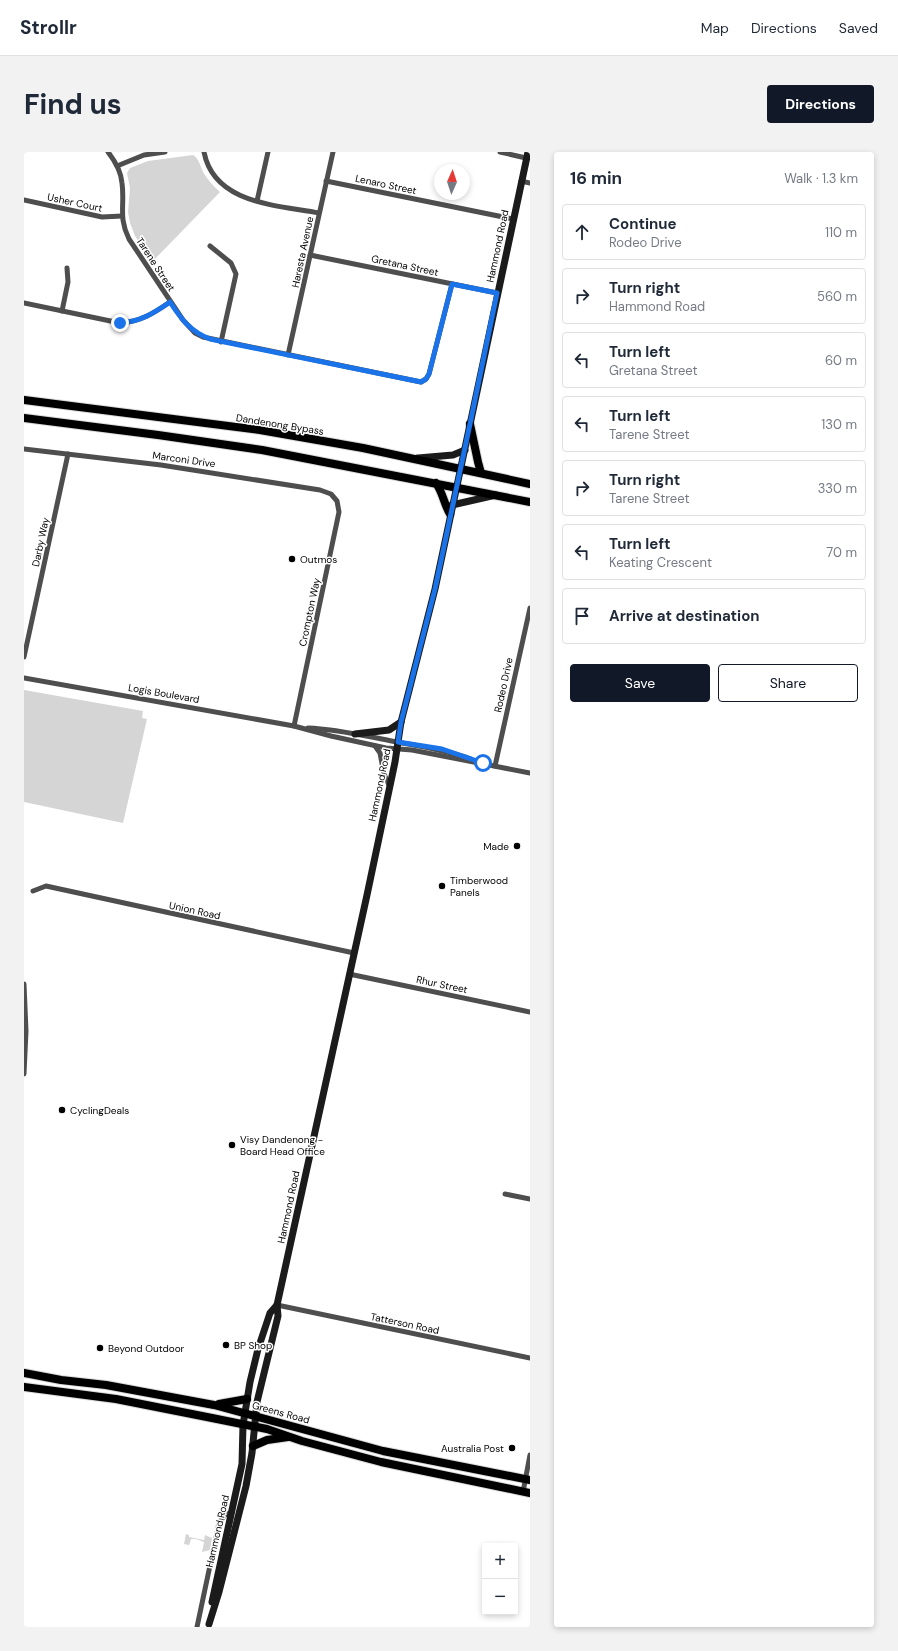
<!DOCTYPE html>
<meta charset="utf-8">
<style>
:root{--surface:#fff;--page:#f2f2f3;--text:#1f2937;--muted:#747a83;--line:#e0e1e3;--accent:#111827}
body{margin:0;font-family:"DM Sans",sans-serif;background:var(--page);color:var(--text)}
.controls{position:absolute;right:12px;bottom:12px;display:grid;overflow:hidden;border-radius:4px;box-shadow:0 2px 6px #0003}
.controls button{width:36px;height:36px;display:grid;place-items:center;padding:0;border:0;border-bottom:1px solid var(--line);background:var(--surface);color:var(--text);font:20px sans-serif}
.compass{position:absolute;left:410px;top:12px;width:36px;height:36px;border-radius:50%;background:var(--surface);box-shadow:0 2px 6px #0003;rotate:3deg}
.stop{position:absolute;width:12px;height:12px;margin:-9px;border:3px solid #1a73e8;border-radius:50%;background:#fff}
.stop.end{background:#1a73e8;border-color:#fff;box-shadow:0 1px 4px #0008}
.list{margin:0;padding:0;list-style:none}
h2{display:flex;justify-content:space-between;align-items:center;height:52px;margin:0;padding:0 16px;font-size:17px}
h2 small{font-size:13px;font-weight:400;color:var(--muted)}
.list li{display:grid;grid-template-columns:26px 1fr auto;gap:12px;align-items:center;box-sizing:border-box;height:56px;margin:0 8px 8px;padding:0 8px;border:1px solid var(--line);border-radius:4px}
.list b{display:block;font-size:15px;white-space:nowrap}
.list p{margin:0;font-size:13px;white-space:nowrap;color:var(--muted)}
.list em{font-size:13px;font-style:normal;color:var(--muted)}
.actions{display:flex;gap:8px;padding:12px 16px}
.actions a{flex:1;padding:9px 0;border:1px solid var(--accent);border-radius:4px;text-align:center;font-size:14px;color:var(--accent)}
.actions .main{background:var(--accent);color:#fff}
.icon{flex:none;width:22px;height:22px;fill:none;stroke:currentColor;stroke-width:2;stroke-linecap:round;stroke-linejoin:round}
.map{position:relative;flex:none;width:506px;height:1475px;overflow:hidden;border-radius:4px}
header{display:flex;align-items:center;gap:24px;box-sizing:border-box;height:56px;padding:0 20px;background:var(--surface);border-bottom:1px solid var(--line)}
header strong{font-size:19px}
nav{display:flex;gap:22px;margin-inline-start:auto;font-size:14px}
.intro{display:flex;align-items:center;justify-content:space-between;box-sizing:border-box;height:96px;padding:0 24px}
h1{margin:0;font-size:28px}
.button{padding:10px 18px;border-radius:4px;background:var(--accent);color:#fff;font-size:14px;font-weight:700}
main{display:flex;gap:24px;padding:0 24px}
aside{flex:1;background:var(--surface);border-radius:4px;box-shadow:0 2px 6px #0003}
.map>svg:first-child{display:block}
.green{fill:#d5d5d5}
.lines{fill:none;stroke-linecap:round;stroke-linejoin:round}
.primary-casing{stroke:#dbdbdb;stroke-width:10}
.trunk-casing{stroke:#dbdbdb;stroke-width:10}
.minor{stroke:#4e4e4e;stroke-width:5}
.secondary{stroke:#1b1b1b;stroke-width:7}
.primary{stroke:#000;stroke-width:8}
.trunk{stroke:#000;stroke-width:8}
.route{stroke:#1a73e8;stroke-width:5}
.poi-dot{fill:#000;stroke:#fff;stroke-width:1.5}
.labels{text-anchor:middle;stroke-width:3;stroke-linejoin:round;paint-order:stroke}
.street-label{font-size:10px;fill:#000;stroke:#fff}
.poi-label{font-size:10px;fill:#000;stroke:#fff;text-anchor:start}
</style>
<header>
<strong>Strollr</strong>
<nav><a>Map</a><a>Directions</a><a>Saved</a></nav>
</header>
<div class="intro"><h1>Find us</h1><a class="button">Directions</a></div>
<main>
<div class="map">
<svg width="506" height="1475" viewBox="0 0 506 1475">
<rect width="100%" height="100%" fill="#fff"/>
<g class="green">
<path d="M169 3C175 7 176 13 179 20 184 28 189 34 196 40L128 110 111 84 106 71 104 60 106 36 103 21 106 16 124 9Z"/>
<polygon points="0,538 119,559 118,566 123,567 99,671 0,650"/>
<polygon points="162,1382 165,1383 165,1385 180,1388 181,1383 188,1386 186,1398 178,1400 180,1390 172,1387 167,1387 164,1397 165,1393 160,1392"/>
</g>
<g class="lines">
<defs>
<g id="primary">
<polyline points="0,1221 37,1228 82,1233 190,1253 359,1299 506,1328"/>
<polyline points="0,1235 92,1247 188,1266 243,1277 278,1289 357,1310 506,1341"/>
<polyline points="195,1252 223,1247"/>
<polyline points="229,1294 243,1288 264,1285"/>
</g>
<g id="trunk">
<polyline points="0,248 236,278 339,296 506,332"/>
<polyline points="0,266 134,283 238,298 506,350"/>
<polyline points="446,272 454,310 457,321"/>
<path d="M412 331C419 341 420 352 426 362"/>
</g>
</defs>
<use href="#primary" class="primary-casing"/>
<use href="#trunk" class="trunk-casing"/>
<g class="minor">
<path d="M84 0C91 9 97 19 98 31 101 53 94 65 105 87L159 168 171 181 179 185 397 230 402 227 405 222 428 132"/>
<path d="M180 0C190 52 253 53 295 61"/>
<polyline points="476,0 502,6"/>
<polyline points="93,14 120,3 141,0"/>
<polyline points="302,29 489,67"/>
<polyline points="497,29 506,31"/>
<polyline points="0,48 78,65 98,64"/>
<polyline points="233,49 244,0"/>
<polyline points="186,94 207,111 212,122 197,190"/>
<polyline points="286,103 473,141"/>
<path d="M0 151 96 171C116 170 130 161 146 150"/>
<polyline points="38,159 44,130 43,116"/>
<polyline points="264,203 309,0"/>
<polyline points="0,297 137,313 296,338 307,342 313,349 315,360 270,574"/>
<polyline points="0,505 44,302"/>
<polyline points="0,526 270,574 307,584 362,596 388,598 506,621"/>
<path d="M284 576C311 577 337 583 363 588 392 594 419 597 447 607"/>
<polyline points="351,594 356,601 360,622 365,633"/>
<polyline points="471,614 506,456"/>
<polyline points="9,739 22,734 330,801"/>
<polyline points="325,822 506,860"/>
<polyline points="0,832 2,879 0,922"/>
<polyline points="481,1042 506,1047"/>
<polyline points="253,1153 506,1206"/>
<polyline points="499,1340 506,1303"/>
<polyline points="173,1475 195,1371 201,1363 208,1360"/>
</g>
<g class="secondary">
<polyline points="394,306 429,303 441,298"/>
<polyline points="428,353 472,343"/>
<polyline points="331,582 365,578 377,570"/>
<polyline points="188,1450 218,1312 219,1273 226,1230 234,1197 246,1161 253,1153"/>
<polyline points="185,1472 195,1440 222,1334 228,1301 233,1250 254,1164 253,1153 343,743 371,610 377,570 411,437 504,0"/>
</g>
<use href="#primary" class="primary"/>
<use href="#trunk" class="trunk"/>
</g>
<g class="lines">
<path class="route" d="M96 171C116 170 130 161 146 150 157 167 167 180 186 187L397 230 402 227 405 222 428 132 473 141 446 272 411 437 377 570 374 590 418 597 459 611"/>
</g>
<g class="poi-dot">
<circle cx="268" cy="407" r="4"/>
<circle cx="493" cy="694" r="4"/>
<circle cx="418" cy="734" r="4"/>
<circle cx="38" cy="958" r="4"/>
<circle cx="208" cy="993" r="4"/>
<circle cx="202" cy="1193" r="4"/>
<circle cx="76" cy="1196" r="4"/>
<circle cx="488" cy="1296" r="4"/>
</g>
<g class="labels">
<g class="street-label">
<text transform="translate(362 32) rotate(12)" y="4">Lenaro Street</text>
<text transform="translate(51 50) rotate(12)" y="4">Usher Court</text>
<text transform="translate(473 94) rotate(-78)" y="4">Hammond Road</text>
<text transform="translate(278 100) rotate(-78)" y="4">Haresta Avenue</text>
<text transform="translate(132 112) rotate(57)" y="4">Tarene Street</text>
<text transform="translate(381 113) rotate(12)" y="4">Gretana Street</text>
<text transform="translate(256 272) rotate(9)" y="4">Dandenong Bypass</text>
<text transform="translate(160 307) rotate(8)" y="4">Marconi Drive</text>
<text transform="translate(16 390) rotate(-78)" y="4">Darby Way</text>
<text transform="translate(285 460) rotate(-78)" y="4">Crompton Way</text>
<text transform="translate(479 533) rotate(-78)" y="4">Rodeo Drive</text>
<text transform="translate(140 541) rotate(10)" y="4">Logis Boulevard</text>
<text transform="translate(355 633) rotate(-78)" y="4">Hammond Road</text>
<text transform="translate(171 758) rotate(12)" y="4">Union Road</text>
<text transform="translate(418 832) rotate(12)" y="4">Rhur Street</text>
<text transform="translate(264 1055) rotate(-78)" y="4">Hammond Road</text>
<text transform="translate(381 1171) rotate(12)" y="4">Tatterson Road</text>
<text transform="translate(257 1260) rotate(15)" y="4">Greens Road</text>
<text transform="translate(193 1379) rotate(-77)" y="4">Hammond Road</text>
</g>
<g class="poi-label">
<text x="276" y="411">Outmos</text>
<text x="485" y="698" text-anchor="end">Made</text>
<text x="426" y="732">Timberwood<tspan x="426" dy="12">Panels</tspan></text>
<text x="46" y="962">CyclingDeals</text>
<text x="216" y="991">Visy Dandenong -<tspan x="216" dy="12">Board Head Office</tspan></text>
<text x="210" y="1197">BP Shop</text>
<text x="84" y="1200">Beyond Outdoor</text>
<text x="480" y="1300" text-anchor="end">Australia Post</text>
</g>
</g>
</svg>
<div class="controls">
<button>+</button>
<button>−</button>
</div>
<svg class="compass" viewBox="-18 -18 36 36"><path d="M0-13l5 13h-10z" fill="#e53935"/><path d="M0 13l5-13h-10z" fill="#747a83"/></svg>
<div class="stop" style="left:459px;top:611px"></div>
<div class="stop end" style="left:96px;top:171px"></div>
</div>
<aside>
<h2>16 min<small>Walk · 1.3 km</small></h2>
<ul class="list">
<li><svg class="icon" aria-label="ahead" viewBox="0 0 24 24"><path d="M12 20V5M6 11l6-6 6 6"/></svg><div><b>Continue</b><p>Rodeo Drive</p></div><em>110 m</em></li>
<li><svg class="icon" aria-label="right" viewBox="0 0 24 24"><path d="M7 20v-9h11M14 6l5 5-5 5"/></svg><div><b>Turn right</b><p>Hammond Road</p></div><em>560 m</em></li>
<li><svg class="icon" aria-label="left" viewBox="0 0 24 24"><path d="M17 20v-9H6M10 6l-5 5 5 5"/></svg><div><b>Turn left</b><p>Gretana Street</p></div><em>60 m</em></li>
<li><svg class="icon" aria-label="left" viewBox="0 0 24 24"><path d="M17 20v-9H6M10 6l-5 5 5 5"/></svg><div><b>Turn left</b><p>Tarene Street</p></div><em>130 m</em></li>
<li><svg class="icon" aria-label="right" viewBox="0 0 24 24"><path d="M7 20v-9h11M14 6l5 5-5 5"/></svg><div><b>Turn right</b><p>Tarene Street</p></div><em>330 m</em></li>
<li><svg class="icon" aria-label="left" viewBox="0 0 24 24"><path d="M17 20v-9H6M10 6l-5 5 5 5"/></svg><div><b>Turn left</b><p>Keating Crescent</p></div><em>70 m</em></li>
<li><svg class="icon" aria-label="arrive" viewBox="0 0 24 24"><path d="M6 21V4h12l-3 4 3 4H6"/></svg><div><b>Arrive at destination</b></div></li>
</ul>
<div class="actions"><a class="main">Save</a><a>Share</a></div>
</aside>
</main>
